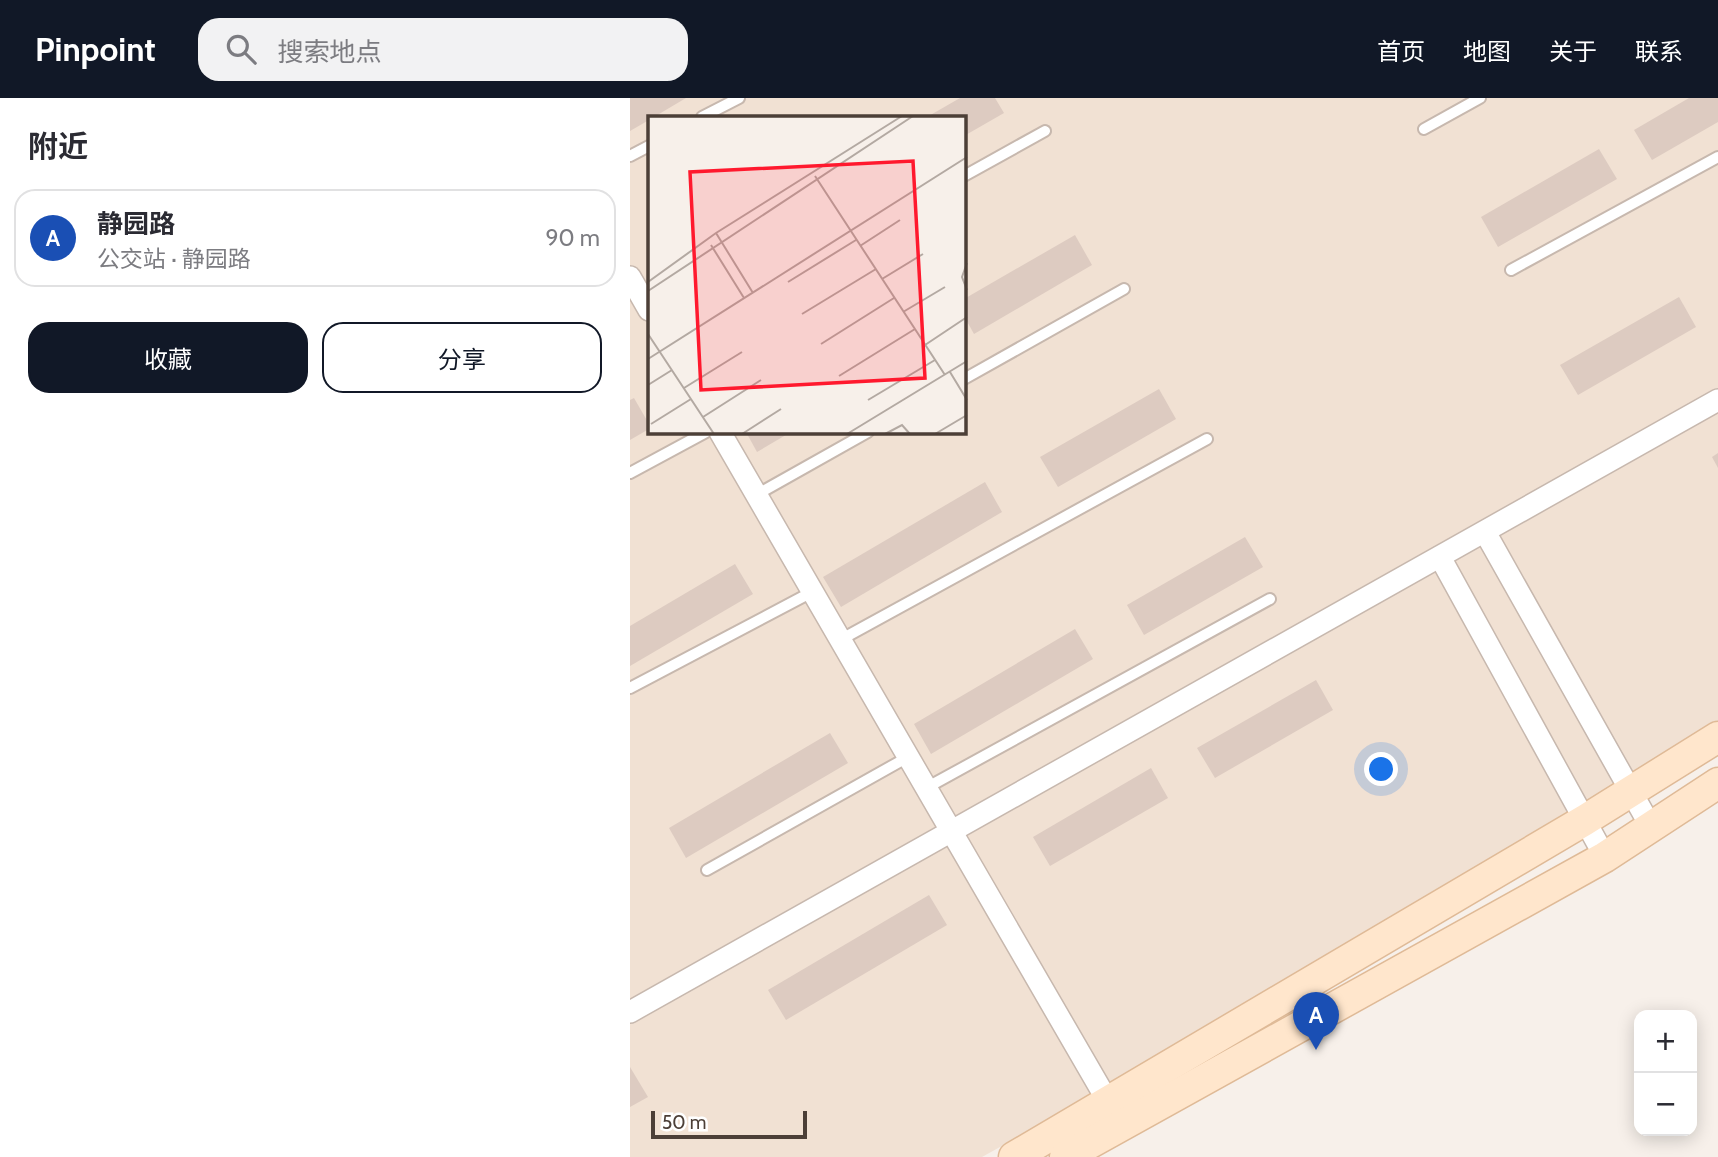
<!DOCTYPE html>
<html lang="zh">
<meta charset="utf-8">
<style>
:root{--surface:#fff;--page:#f2f2f3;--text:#2b2b33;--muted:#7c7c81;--line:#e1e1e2;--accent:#111827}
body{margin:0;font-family:Cabin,"Noto Sans SC",sans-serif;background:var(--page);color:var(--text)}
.controls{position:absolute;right:21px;bottom:21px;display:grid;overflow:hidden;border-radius:14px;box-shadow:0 4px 18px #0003}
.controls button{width:63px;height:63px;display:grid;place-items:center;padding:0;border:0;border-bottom:2px solid var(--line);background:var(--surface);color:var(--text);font:35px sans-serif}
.scale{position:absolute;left:21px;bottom:18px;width:156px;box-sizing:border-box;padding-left:7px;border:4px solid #4c3f37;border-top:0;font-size:19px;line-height:24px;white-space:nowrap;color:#4c3f37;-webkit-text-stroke:5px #fff;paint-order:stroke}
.you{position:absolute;left:752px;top:672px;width:24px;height:24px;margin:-18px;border:5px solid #fff;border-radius:50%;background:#1a73e8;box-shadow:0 0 0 10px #1a73e833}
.badge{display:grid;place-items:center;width:46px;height:46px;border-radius:50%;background:var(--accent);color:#fff;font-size:23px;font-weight:700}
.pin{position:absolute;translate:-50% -58px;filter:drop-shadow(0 2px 4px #0008)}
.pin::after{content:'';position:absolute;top:37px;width:24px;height:21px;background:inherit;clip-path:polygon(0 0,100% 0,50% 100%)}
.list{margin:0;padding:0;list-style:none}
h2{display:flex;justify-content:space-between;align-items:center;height:91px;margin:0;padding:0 28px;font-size:30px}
h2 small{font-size:23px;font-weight:400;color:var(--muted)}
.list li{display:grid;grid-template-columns:46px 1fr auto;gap:21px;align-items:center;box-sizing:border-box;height:98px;margin:0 14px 14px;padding:0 14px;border:2px solid var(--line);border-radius:21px}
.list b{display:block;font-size:26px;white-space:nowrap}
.list p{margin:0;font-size:23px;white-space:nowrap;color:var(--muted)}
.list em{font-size:23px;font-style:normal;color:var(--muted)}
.actions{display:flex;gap:14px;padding:21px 28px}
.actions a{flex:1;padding:16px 0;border:2px solid var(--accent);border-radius:21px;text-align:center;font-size:24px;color:var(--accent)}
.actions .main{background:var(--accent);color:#fff}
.icon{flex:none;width:38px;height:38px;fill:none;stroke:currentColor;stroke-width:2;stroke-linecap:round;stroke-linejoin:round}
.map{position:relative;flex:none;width:1088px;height:1059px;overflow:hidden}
header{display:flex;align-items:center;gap:42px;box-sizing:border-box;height:98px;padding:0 35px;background:var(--accent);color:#fff}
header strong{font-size:33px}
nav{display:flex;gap:38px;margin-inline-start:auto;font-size:24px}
.search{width:490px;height:63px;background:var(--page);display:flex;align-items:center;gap:18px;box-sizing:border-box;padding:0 24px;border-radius:21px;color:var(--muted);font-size:26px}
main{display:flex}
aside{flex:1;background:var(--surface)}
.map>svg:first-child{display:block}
.education{fill:#f1e1d3;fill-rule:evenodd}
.building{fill:#ddcbc1}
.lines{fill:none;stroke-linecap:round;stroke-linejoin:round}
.lane-casing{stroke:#c7b8ae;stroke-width:14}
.street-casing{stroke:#c7b8ae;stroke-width:24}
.secondary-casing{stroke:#dfba97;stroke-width:33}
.lane{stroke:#fff;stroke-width:10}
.street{stroke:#fff;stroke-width:21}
.secondary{stroke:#ffe6cc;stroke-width:30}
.inset-road{fill:none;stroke:#b3a9a2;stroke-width:2}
.view{fill:#ff192e;fill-opacity:0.15;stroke:#ff192e;stroke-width:3.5}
.inset-edge{fill:none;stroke:#4c3f37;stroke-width:3.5}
</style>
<header>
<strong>Pinpoint</strong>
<div class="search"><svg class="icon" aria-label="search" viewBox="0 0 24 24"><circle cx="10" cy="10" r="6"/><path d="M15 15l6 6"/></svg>搜索地点</div>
<nav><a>首页</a><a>地图</a><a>关于</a><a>联系</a></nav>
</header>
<main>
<aside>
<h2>附近<small></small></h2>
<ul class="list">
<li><span class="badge" style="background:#1a4fb4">A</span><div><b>静园路</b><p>公交站 · 静园路</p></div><em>90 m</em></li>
</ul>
<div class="actions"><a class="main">收藏</a><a>分享</a></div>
</aside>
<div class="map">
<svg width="1088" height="1059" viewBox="0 0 1088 1059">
<rect width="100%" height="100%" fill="#f7f0ea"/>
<path class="education" d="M0 0H1088V639L955 722 352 1059H0ZM19 19H334V334H19Z"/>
<g class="building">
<polygon points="0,0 56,0 24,19 19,19 19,22 0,33"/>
<polygon points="330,0 365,0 374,15 334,38 334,19 297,19"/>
<polygon points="1059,0 1088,0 1088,24 1022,62 1004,32"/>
<polygon points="969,51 987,81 868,149 851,119"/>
<polygon points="445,137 462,167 344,236 334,218 334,201"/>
<polygon points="1049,199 1066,229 948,297 930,267"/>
<polygon points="529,291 546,321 428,389 410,359"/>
<polygon points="4,300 19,326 19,331 0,342 0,302"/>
<polygon points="116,334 161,334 127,354"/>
<polygon points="1088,355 1088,370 1082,359"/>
<polygon points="355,384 372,414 211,509 193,479"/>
<polygon points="615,439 633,469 514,537 497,507"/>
<polygon points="105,466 123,496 0,568 0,528"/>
<polygon points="445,531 463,561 301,656 284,626"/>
<polygon points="686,582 703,612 585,680 567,650"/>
<polygon points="200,635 218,665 56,760 39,730"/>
<polygon points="521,670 538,700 420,768 403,739"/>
<polygon points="299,797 317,827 156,922 138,892"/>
<polygon points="0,969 18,999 0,1009"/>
</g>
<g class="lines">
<defs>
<g id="lane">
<polyline points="72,19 109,0"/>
<polyline points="794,31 850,0"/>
<polyline points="0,58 19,48"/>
<polyline points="334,78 415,33"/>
<polyline points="881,172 1088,59"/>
<polyline points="334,281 494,191"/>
<polyline points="0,375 76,334"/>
<polyline points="126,397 238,334"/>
<polyline points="210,542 577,341"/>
<polyline points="0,590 182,494"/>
<polyline points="296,690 640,501"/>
<polyline points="77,772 278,659"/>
</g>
<g id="street">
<polyline points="0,179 19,212"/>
<polyline points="90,334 484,1014"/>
<polyline points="855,434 1021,729"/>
<polyline points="810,459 975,759"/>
<polyline points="0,914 1088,302"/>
</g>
<g id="secondary">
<polyline points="384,1059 955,722 1088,639"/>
<polyline points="435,1059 975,759 1088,685"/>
</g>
</defs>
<use href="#lane" class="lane-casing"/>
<use href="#street" class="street-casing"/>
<use href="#secondary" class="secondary-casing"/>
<use href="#lane" class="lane"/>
<use href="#street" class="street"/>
<use href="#secondary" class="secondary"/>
</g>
<g transform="translate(18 18)">
<rect width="318" height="318" fill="#f7f0ea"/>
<path class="inset-road" d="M167 60 297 259M68 117 105 177M63 129 96 182M212 130 252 104M319 147 314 161 319 174M234 163 275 138M0 166 68 117 254 0M140 166 208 124M0 175 265 0M255 196 297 171M154 198 228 153M0 218 66 318M173 228 246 182M277 229 319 201M0 243 319 41M302 256 319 284M191 260 267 213M0 269 24 254M36 272 94 236M220 284 287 244M55 301 113 264M3 308 43 283M94 318 133 293M199 318 319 245M237 318 254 309 262 318M287 318 319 299"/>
<path class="view" d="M265 45 277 262 53 274 42 56Z"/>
<rect width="318" height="318" class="inset-edge"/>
</g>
</svg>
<div class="controls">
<button>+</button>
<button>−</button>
</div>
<div class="scale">50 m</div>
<div class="you"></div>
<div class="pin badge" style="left:686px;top:952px;background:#1a4fb4">A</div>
</div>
</main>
